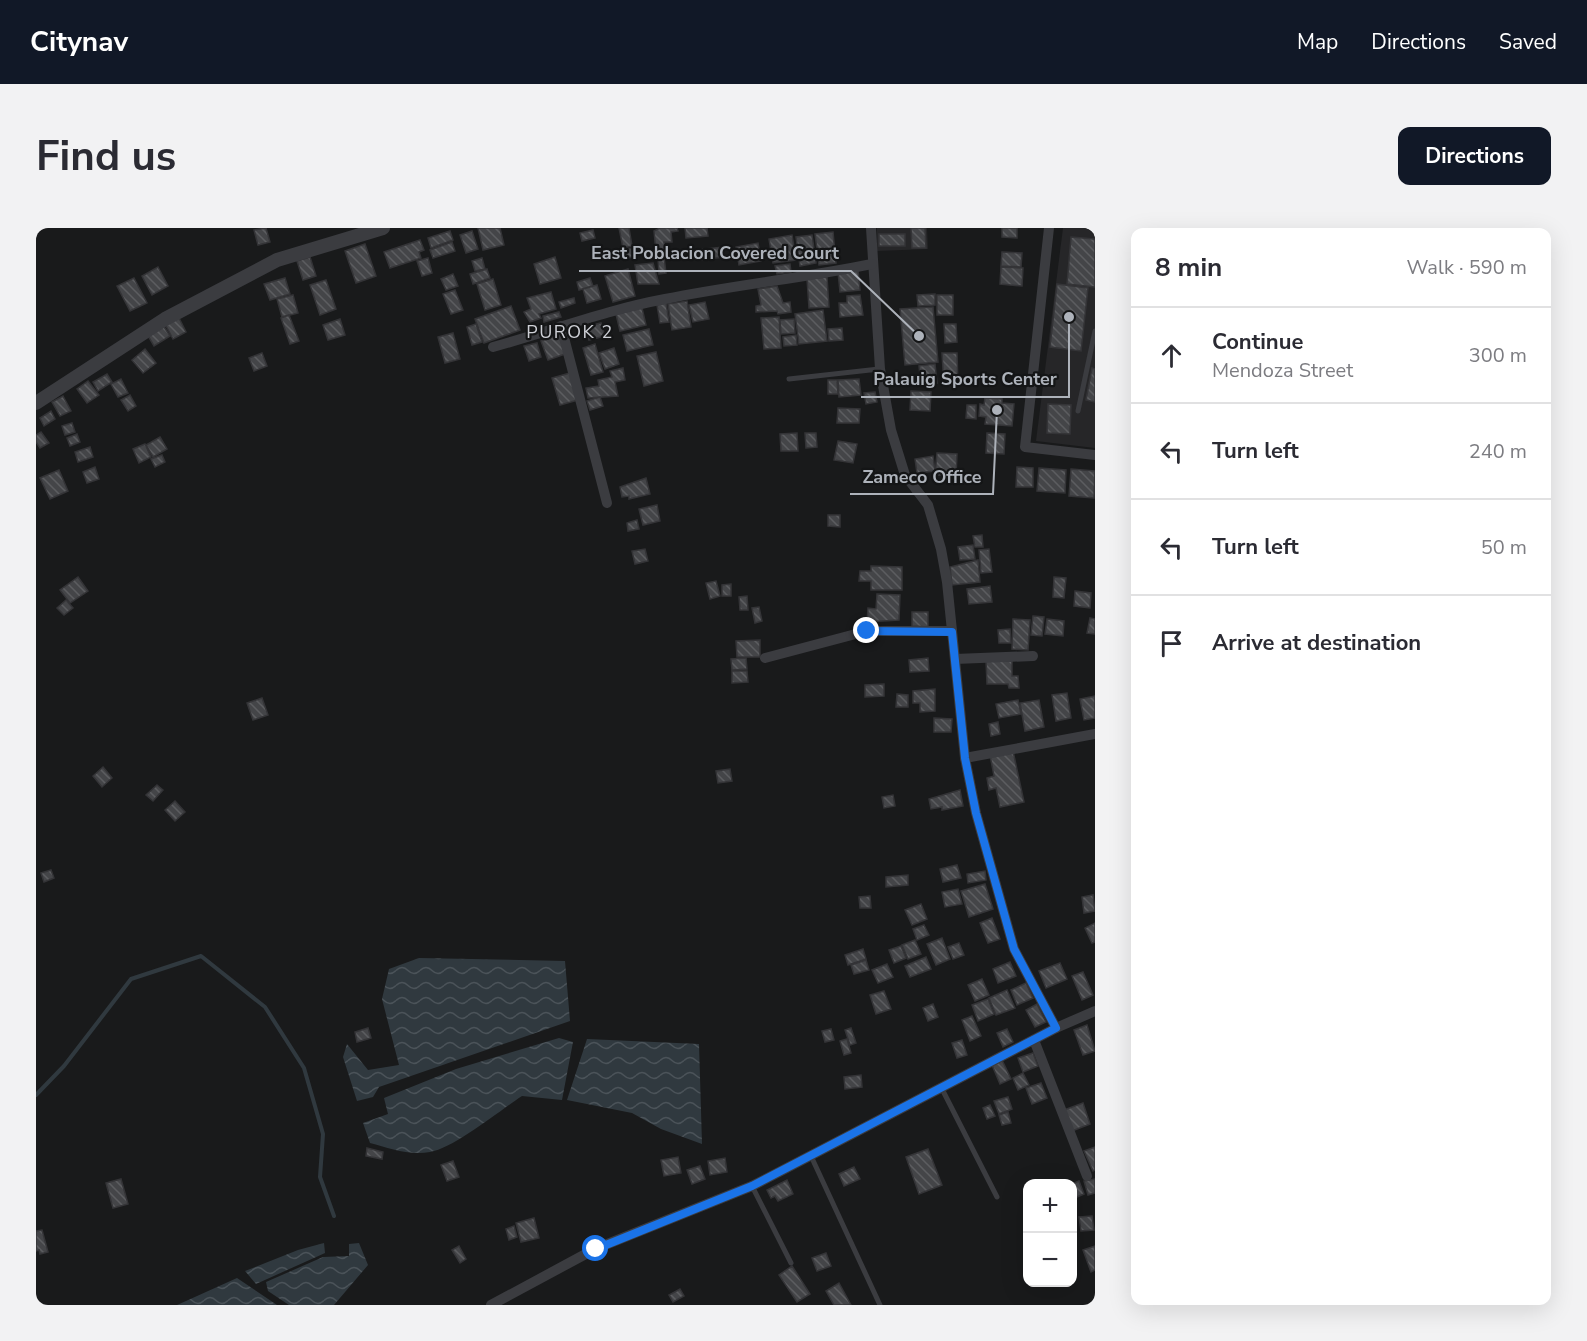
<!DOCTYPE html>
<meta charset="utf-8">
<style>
:root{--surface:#fff;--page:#f2f2f3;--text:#2b2b33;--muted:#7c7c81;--line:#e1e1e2;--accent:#111827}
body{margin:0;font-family:"Nunito Sans",sans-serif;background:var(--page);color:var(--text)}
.controls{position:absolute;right:18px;bottom:18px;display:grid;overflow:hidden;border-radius:12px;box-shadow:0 6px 24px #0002}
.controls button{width:54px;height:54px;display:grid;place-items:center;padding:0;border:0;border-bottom:2px solid var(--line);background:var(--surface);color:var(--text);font:30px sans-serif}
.stop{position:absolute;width:18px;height:18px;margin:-14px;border:4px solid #1a73e8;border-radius:50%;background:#fff}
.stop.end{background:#1a73e8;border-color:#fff;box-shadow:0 2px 6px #0008}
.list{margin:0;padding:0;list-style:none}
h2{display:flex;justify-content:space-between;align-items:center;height:78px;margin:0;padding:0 24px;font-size:26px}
h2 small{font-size:20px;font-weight:400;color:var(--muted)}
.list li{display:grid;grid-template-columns:39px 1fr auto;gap:18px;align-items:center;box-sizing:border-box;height:96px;padding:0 24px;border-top:2px solid var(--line)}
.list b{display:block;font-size:22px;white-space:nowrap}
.list p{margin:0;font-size:20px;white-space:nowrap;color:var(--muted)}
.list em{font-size:20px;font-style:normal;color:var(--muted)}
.icon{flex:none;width:33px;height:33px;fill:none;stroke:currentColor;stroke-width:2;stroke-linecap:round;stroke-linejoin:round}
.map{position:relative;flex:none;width:1059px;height:1077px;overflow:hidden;border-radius:12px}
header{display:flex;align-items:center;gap:36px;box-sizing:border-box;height:84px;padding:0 30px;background:var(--accent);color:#fff}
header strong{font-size:28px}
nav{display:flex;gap:33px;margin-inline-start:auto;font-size:21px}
.intro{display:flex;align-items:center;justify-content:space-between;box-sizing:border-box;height:144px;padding:0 36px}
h1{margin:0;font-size:42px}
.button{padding:15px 27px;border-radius:12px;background:var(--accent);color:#fff;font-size:21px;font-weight:700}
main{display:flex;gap:36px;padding:0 36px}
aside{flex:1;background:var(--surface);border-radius:12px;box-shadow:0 6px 24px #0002}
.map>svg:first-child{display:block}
.built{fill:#262628}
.water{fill:url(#water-waves)}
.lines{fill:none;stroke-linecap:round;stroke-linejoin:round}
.stream{stroke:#30393f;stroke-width:4}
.building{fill:url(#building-back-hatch);stroke:#343437;stroke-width:1.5}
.service{stroke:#3b3c40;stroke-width:5}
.minor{stroke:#3b3c40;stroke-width:10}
.tertiary{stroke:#3b3c40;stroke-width:14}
.route{stroke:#1a73e8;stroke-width:8}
.labels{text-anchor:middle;stroke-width:4.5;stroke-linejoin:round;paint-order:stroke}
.neighbourhood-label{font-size:18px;letter-spacing:1.5px;fill:#ced0d6;stroke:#141516}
.leader{fill:none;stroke:#adb2ba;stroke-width:2}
.callout-dot{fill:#adb2ba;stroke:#141516;stroke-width:2}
.callout-label{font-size:18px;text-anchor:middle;font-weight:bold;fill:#adb2ba;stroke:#141516;stroke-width:4.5;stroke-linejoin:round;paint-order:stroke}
</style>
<header>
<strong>Citynav</strong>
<nav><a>Map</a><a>Directions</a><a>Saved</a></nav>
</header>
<div class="intro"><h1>Find us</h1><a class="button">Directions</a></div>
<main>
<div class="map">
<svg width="1059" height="1077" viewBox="0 0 1059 1077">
<defs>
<pattern id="water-waves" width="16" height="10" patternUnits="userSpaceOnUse" patternTransform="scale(1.5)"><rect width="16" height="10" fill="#30393f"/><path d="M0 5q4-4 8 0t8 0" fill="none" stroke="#4b5359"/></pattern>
<pattern id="building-back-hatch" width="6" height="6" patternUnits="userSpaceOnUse" patternTransform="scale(1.5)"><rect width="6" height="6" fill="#444548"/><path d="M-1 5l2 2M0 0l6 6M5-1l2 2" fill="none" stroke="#5c5d60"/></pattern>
</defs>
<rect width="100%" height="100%" fill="#191a1b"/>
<g class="built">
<polygon points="841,0 891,0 892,21 841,23"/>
<polygon points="1027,0 1059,0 1059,220 1000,213"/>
</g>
<g class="water">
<polygon points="383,730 529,733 534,793 343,859 337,869 321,873 307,829 311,816 332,842 363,837 346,771 353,741"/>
<path d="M523 810 537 814 526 872 486 868C463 883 418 920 394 924 373 928 353 920 334 915L327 895 352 886 348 870 420 841Z"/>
<polygon points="551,811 663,816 666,916 625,901 596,885 531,872"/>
<polygon points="288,1015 289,1025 220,1056 209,1043 262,1022"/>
<polygon points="323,1015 332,1037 298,1077 253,1077 232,1063 230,1054 287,1029 313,1028 313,1016"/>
<polygon points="201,1050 241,1077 141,1077 150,1073"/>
</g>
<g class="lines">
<polyline class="stream" points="0,867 28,838 95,751 165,728 229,779 268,840 287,906 284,949 298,988"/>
</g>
<g class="building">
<polygon points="230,0 234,14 222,17 218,2"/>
<polygon points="442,0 464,0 468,17 447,22"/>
<polygon points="583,0 593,0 596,18 587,20"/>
<polygon points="624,0 641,0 642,3 635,4 636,14 628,14 629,23 620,24 618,3"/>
<polygon points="649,0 671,0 672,8 650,10"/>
<polygon points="875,0 889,0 890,20 876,20"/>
<polygon points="966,0 981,0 981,10 966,9"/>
<polygon points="557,2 559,10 546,13 544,5"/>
<polygon points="414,3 417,12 395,20 392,10"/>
<polygon points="436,3 442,21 430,25 424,7"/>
<polygon points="797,4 800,35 783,37 779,6"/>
<rect x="843" y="6" width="26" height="12"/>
<polygon points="756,7 760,32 737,35 733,11"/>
<polygon points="776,7 780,35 764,38 760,9"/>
<polygon points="1035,9 1059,11 1059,59 1031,56"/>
<polygon points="384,12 388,22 383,24 385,30 354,40 348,24"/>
<polygon points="416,14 419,23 397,30 394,22"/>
<polygon points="722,15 725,33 703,37 700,19"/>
<polygon points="329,16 340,48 320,55 309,23"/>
<polygon points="687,19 688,29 663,32 661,22"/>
<polygon points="596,20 598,29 587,31 585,22"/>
<polygon points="966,24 986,25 985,39 965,38"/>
<polygon points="274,29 280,48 267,52 261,33"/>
<polygon points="519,29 525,50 504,56 498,36"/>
<polygon points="628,29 630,45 623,46 622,30"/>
<polygon points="392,30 396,45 386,48 381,33"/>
<polygon points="446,30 449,41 439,43 436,33"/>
<polygon points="617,35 623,56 602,56 599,37"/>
<polygon points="754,36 755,44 741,46 739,38"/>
<polygon points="122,39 132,58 116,67 106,48"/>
<polygon points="965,39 987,40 986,58 964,56"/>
<polygon points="451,41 454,50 437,56 434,46"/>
<polygon points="592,41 599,68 577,74 569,48"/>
<polygon points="822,42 824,62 804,64 802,44"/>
<polygon points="417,46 422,58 410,62 405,51"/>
<polygon points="791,49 793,79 773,80 771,51"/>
<polygon points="98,50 111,75 94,83 81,58"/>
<polygon points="249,50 254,66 234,72 228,56"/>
<polygon points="554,50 557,58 543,62 541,54"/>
<polygon points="457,51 465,77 449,82 441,56"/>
<polygon points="290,52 300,81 284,87 274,57"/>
<polygon points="1021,56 1052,60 1045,123 1014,119"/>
<polygon points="561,57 565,71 551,75 547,61"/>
<polygon points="741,58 747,75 754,74 755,84 742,86 741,83 720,84 720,78 725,77 722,61"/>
<polygon points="419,62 427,82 415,86 407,66"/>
<polygon points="515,64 520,81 503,86 505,90 494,94 488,84 495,81 491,70"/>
<polygon points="899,66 899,77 882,78 881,67"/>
<polygon points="257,67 262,85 246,89 241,71"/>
<polygon points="824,67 827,87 804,89 803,75 811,75 811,68"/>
<rect x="901" y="67" width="16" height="20"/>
<polygon points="538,70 539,75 525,80 523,74"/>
<polygon points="651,73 655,99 636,102 632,76"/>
<polygon points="669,74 673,91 657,94 653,77"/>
<polygon points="630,75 633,94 624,95 621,77"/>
<polygon points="475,78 484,102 448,115 439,91"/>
<polygon points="897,79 902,134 869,137 864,81"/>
<polygon points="606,80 610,97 584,103 580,86"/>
<polygon points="787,82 791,113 763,116 759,86"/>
<polygon points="523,84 525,89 508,94 507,88"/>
<polygon points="253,87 263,113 254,116 245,90"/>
<polygon points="142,88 150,104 137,111 129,96"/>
<polygon points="743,89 745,120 728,121 725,90"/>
<polygon points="304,91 309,107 292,112 287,97"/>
<polygon points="758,91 759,105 745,106 744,92"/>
<polygon points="565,95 569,108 553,112 549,99"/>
<polygon points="440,96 446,114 436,117 431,99"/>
<polygon points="908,96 920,96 921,114 909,115"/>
<polygon points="127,97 134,108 118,118 111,106"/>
<polygon points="806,100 807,112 793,113 792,101"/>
<polygon points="613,101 617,117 591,123 587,107"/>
<polygon points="417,105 424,131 409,135 402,109"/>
<polygon points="523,107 529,126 512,132 505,113"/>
<polygon points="760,107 761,117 748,118 747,109"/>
<polygon points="501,115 505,129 493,133 488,118"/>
<polygon points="559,116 567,144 555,147 547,120"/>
<polygon points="578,120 583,136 569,141 563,125"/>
<polygon points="109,121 120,135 107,145 96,132"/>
<polygon points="620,124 627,153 608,158 601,128"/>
<polygon points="226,125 231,138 218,143 213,130"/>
<polygon points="906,125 921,125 922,157 908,158"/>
<polygon points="899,136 901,155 885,157 883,138"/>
<polygon points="587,140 589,152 579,154 582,168 552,170 550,160 563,158 562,152 576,149 574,143"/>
<polygon points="1056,140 1059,141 1059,174 1050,172"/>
<polygon points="534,145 542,172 524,177 516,150"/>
<polygon points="71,146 76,154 62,163 57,154"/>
<polygon points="85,151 92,165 82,169 75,156"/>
<polygon points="823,151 825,167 803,169 802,152"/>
<polygon points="792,152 801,152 802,166 792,166"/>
<polygon points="52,153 63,167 51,175 41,161"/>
<polygon points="875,163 895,164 894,183 874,182"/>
<polygon points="839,164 841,174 830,176 828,165"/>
<polygon points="94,167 100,178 92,183 85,172"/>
<polygon points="27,168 35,183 24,188 16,174"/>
<polygon points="564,169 567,178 554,182 551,173"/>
<polygon points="949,170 966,171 966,175 978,176 976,198 949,196 950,189 943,188 944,176 948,177"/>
<polygon points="1012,176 1035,177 1034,206 1011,205"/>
<polygon points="931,177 940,177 940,191 930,190"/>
<polygon points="802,180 824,181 823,195 801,195"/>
<polygon points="15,183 19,191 8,198 4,190"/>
<polygon points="36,195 39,204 29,207 26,198"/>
<polygon points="5,204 13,215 4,220 0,214 0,207"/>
<polygon points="761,205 762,223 745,223 744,206"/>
<polygon points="769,205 780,205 781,219 770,220"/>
<polygon points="951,205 969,206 968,226 950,225"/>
<polygon points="41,206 44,214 34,218 31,210"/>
<polygon points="124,209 131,221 117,229 110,217"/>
<polygon points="802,213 821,216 817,235 798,232"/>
<polygon points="109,216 115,229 103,235 97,221"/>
<polygon points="54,219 57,229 42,234 39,224"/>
<polygon points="901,225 921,226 920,248 899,247"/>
<polygon points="126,227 129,234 119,239 115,231"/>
<polygon points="897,228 899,243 881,245 879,231"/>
<polygon points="59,239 63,251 51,255 47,244"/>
<polygon points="981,239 997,240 997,259 980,259"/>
<polygon points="1003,240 1030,242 1029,265 1001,263"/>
<polygon points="1035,241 1059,243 1058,270 1033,268"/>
<polygon points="23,242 32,263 14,271 4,250"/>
<polygon points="610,250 614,266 593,271 593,268 586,269 584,259"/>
<polygon points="621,277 624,293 607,297 603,281"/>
<polygon points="792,287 804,287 804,299 792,298"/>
<polygon points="601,292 603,301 592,303 591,295"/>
<polygon points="946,307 947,319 939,319 937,308"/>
<polygon points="937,317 939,331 924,332 922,319"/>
<polygon points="609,321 612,333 599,336 596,323"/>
<polygon points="953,321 956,344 945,345 943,322"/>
<polygon points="942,332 944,354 916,357 914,339"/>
<polygon points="835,338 866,339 866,362 835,362 835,353 823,353 824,343 835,343"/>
<polygon points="42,349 52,363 34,375 24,362"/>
<polygon points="1018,349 1030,350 1028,370 1017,369"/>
<polygon points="680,353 684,368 674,371 670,355"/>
<polygon points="695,356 695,368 686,368 686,357"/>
<polygon points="954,358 956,374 933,376 931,361"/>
<polygon points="1039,363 1055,365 1054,380 1038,378"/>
<polygon points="841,366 864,367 863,392 831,394 832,380 840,381"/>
<polygon points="711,368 712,382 704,382 703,369"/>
<polygon points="30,372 37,380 28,387 21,380"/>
<polygon points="723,379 726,393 719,395 716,380"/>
<polygon points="876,384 892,384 892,399 876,398"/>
<polygon points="997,388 1008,389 1006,408 995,407"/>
<polygon points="1054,390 1059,391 1059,406 1051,405"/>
<polygon points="977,391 994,392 992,422 976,421"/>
<polygon points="1011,391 1028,393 1027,408 1009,406"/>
<polygon points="974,401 975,415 963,415 962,402"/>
<polygon points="724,412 724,429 701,429 700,413"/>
<polygon points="710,430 711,441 696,442 695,431"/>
<polygon points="892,430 893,443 874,444 873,432"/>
<polygon points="950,433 976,433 976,448 982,448 983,460 973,460 972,456 951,456"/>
<polygon points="696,443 711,443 712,454 696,455"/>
<polygon points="848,456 848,468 829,469 829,457"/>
<polygon points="899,461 899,483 884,484 884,475 877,475 877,463"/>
<polygon points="1031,465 1035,490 1020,493 1016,467"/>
<polygon points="861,466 872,467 872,479 860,479"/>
<polygon points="1059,468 1059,490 1048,492 1044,471"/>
<polygon points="226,470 232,487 217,492 211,475"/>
<polygon points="982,472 985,486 963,490 960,476"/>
<polygon points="1003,472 1008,499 989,503 984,475"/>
<polygon points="898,490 916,491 915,504 898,504"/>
<polygon points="962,494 964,506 955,508 953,496"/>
<polygon points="977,523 988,574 964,579 960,560 953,562 951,550 958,548 954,527"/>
<polygon points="67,539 76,550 66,559 57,548"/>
<polygon points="694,541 696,553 682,555 680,543"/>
<polygon points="121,557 127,562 117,573 110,567"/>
<polygon points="924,562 927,578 906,582 906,579 895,581 893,571"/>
<polygon points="857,567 859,578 848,580 846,569"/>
<polygon points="139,573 149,584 139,593 129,582"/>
<polygon points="921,637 925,650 907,654 904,641"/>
<polygon points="15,642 18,650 8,654 5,645"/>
<polygon points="949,643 950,652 932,655 931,646"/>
<polygon points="872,647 872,657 850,659 850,649"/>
<polygon points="949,656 957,681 933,689 925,663"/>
<polygon points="922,661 926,676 909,679 906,664"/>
<polygon points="1057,667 1059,683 1048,685 1046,669"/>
<polygon points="834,668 835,680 824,680 823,669"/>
<polygon points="885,676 891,691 876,697 869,682"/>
<polygon points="956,690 964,711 952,715 944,695"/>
<polygon points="1059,695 1059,714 1056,715 1049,700"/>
<polygon points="888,697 893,707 881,712 877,701"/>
<polygon points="906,710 914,731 900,737 891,716"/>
<polygon points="879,712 885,726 872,731 866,717"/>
<polygon points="923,715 928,727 917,731 912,719"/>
<polygon points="865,718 870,730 858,735 853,722"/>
<polygon points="827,721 830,731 812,737 809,727"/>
<polygon points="890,729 895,741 874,749 869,738"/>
<polygon points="830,732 833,742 818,746 815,737"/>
<polygon points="974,734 980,748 962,755 957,741"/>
<polygon points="1024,735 1031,751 1010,760 1003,743"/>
<polygon points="851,736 857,749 842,755 836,742"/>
<polygon points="1047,744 1057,767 1046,772 1036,748"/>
<polygon points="946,751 953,767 939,773 932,757"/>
<polygon points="990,755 997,770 981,777 975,762"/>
<polygon points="971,762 979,780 960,787 953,770"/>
<polygon points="848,763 855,781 840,786 834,767"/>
<polygon points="952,771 958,786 942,793 936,777"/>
<polygon points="897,776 902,789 892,793 887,780"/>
<polygon points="1001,776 1010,794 999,799 990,782"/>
<polygon points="936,788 945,808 934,813 926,792"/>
<polygon points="1051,797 1059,823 1047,827 1038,802"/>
<polygon points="332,800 335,810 321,814 319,804"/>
<polygon points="815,800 820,815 814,817 809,802"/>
<polygon points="795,801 798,812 789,814 786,803"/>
<polygon points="971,801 977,814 967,819 961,805"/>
<polygon points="811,811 815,825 808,827 804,813"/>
<polygon points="926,812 931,827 921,830 916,815"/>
<polygon points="997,825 1002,838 987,844 982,830"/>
<polygon points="966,832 975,851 964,856 956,837"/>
<polygon points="987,845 993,857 982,862 977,850"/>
<polygon points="825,847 826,859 809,861 808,849"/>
<polygon points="1005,855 1011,870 996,876 990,860"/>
<polygon points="972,869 976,881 963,886 958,873"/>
<polygon points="1047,875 1054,896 1036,903 1028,882"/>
<polygon points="954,877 959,888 951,891 947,880"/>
<polygon points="972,884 975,895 966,897 963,887"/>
<polygon points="1059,919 1059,942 1057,943 1048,923"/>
<polygon points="331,920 347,924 346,931 330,928"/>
<polygon points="892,921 906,957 883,966 870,929"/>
<polygon points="642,929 645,945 628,948 625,932"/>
<polygon points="689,930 691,944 674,947 672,933"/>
<polygon points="417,933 423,949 411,953 405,937"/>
<polygon points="664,938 669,951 656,956 651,942"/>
<polygon points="818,939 824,951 808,958 803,946"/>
<polygon points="85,951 92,976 77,980 70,955"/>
<polygon points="1059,951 1059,965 1052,967 1048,953"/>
<polygon points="751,952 757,966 742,973 739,968 735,970 731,962"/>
<polygon points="1043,953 1048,966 1036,971 1036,956"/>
<polygon points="1056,988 1058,1002 1045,1003 1043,989"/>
<polygon points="498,990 503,1010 485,1014 480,995"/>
<polygon points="478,998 481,1009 473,1012 470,1001"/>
<polygon points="6,1002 12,1024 4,1026 3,1022 0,1023 0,1003"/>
<polygon points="423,1018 430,1031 424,1035 416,1022"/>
<polygon points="1059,1018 1059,1042 1055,1044 1047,1022"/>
<polygon points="790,1025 795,1038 781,1043 776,1030"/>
<polygon points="756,1038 774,1066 761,1074 743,1047"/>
<polygon points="803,1055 815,1077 798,1077 790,1063"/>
<polygon points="644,1061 648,1068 637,1074 633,1067"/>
</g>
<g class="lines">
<g class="service">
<polyline points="753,151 843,141"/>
<polyline points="1042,183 1059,103"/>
<polyline points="905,859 961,969"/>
<polyline points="775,928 844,1077"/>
<polyline points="716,958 755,1035"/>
</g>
<g class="minor">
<polyline points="835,0 844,141 855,202 869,247 892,277 905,321 911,354 929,530 940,585 978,721 1020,800"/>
<polyline points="1013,0 989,219 1059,227"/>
<polyline points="525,98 571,275"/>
<path d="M457 119C515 103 570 82 629 71 698 57 768 50 836 36"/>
<polyline points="729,430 831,403 916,403"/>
<polyline points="919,431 997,428"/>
<polyline points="929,530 1059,506"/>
<polyline points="998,812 1051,948"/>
<polyline points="455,1077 559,1021 716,958 1020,800 1059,783"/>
</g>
<polyline class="tertiary" points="0,175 129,91 241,32 347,0"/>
</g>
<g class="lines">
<polyline class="route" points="560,1021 716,958 1020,800 978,721 940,585 929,530 916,404 831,403"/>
</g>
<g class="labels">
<g class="neighbourhood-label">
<text x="534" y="110">PUROK 2</text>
</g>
</g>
<path class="leader" d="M883 108L815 43H543M1033 89L1033 169H825M961 182L957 266H814"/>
<g class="callout-dot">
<circle cx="883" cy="108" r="6"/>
<circle cx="1033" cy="89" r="6"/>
<circle cx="961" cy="182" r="6"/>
</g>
<g class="callout-label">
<text x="679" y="31">East Poblacion Covered Court</text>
<text x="929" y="157">Palauig Sports Center</text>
<text x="886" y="255">Zameco Office</text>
</g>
</svg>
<div class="controls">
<button>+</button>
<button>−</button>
</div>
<div class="stop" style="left:560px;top:1021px"></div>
<div class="stop end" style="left:831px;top:403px"></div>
</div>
<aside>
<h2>8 min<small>Walk · 590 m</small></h2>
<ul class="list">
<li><svg class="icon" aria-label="ahead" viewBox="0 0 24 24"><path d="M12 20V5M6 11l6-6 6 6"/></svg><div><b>Continue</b><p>Mendoza Street</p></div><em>300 m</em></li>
<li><svg class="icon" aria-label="left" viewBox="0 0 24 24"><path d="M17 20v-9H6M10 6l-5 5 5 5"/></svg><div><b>Turn left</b></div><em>240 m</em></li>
<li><svg class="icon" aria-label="left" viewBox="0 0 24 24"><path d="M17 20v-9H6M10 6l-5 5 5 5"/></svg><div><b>Turn left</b></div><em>50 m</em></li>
<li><svg class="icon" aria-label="arrive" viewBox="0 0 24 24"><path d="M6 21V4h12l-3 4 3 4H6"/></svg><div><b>Arrive at destination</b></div></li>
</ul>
</aside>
</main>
